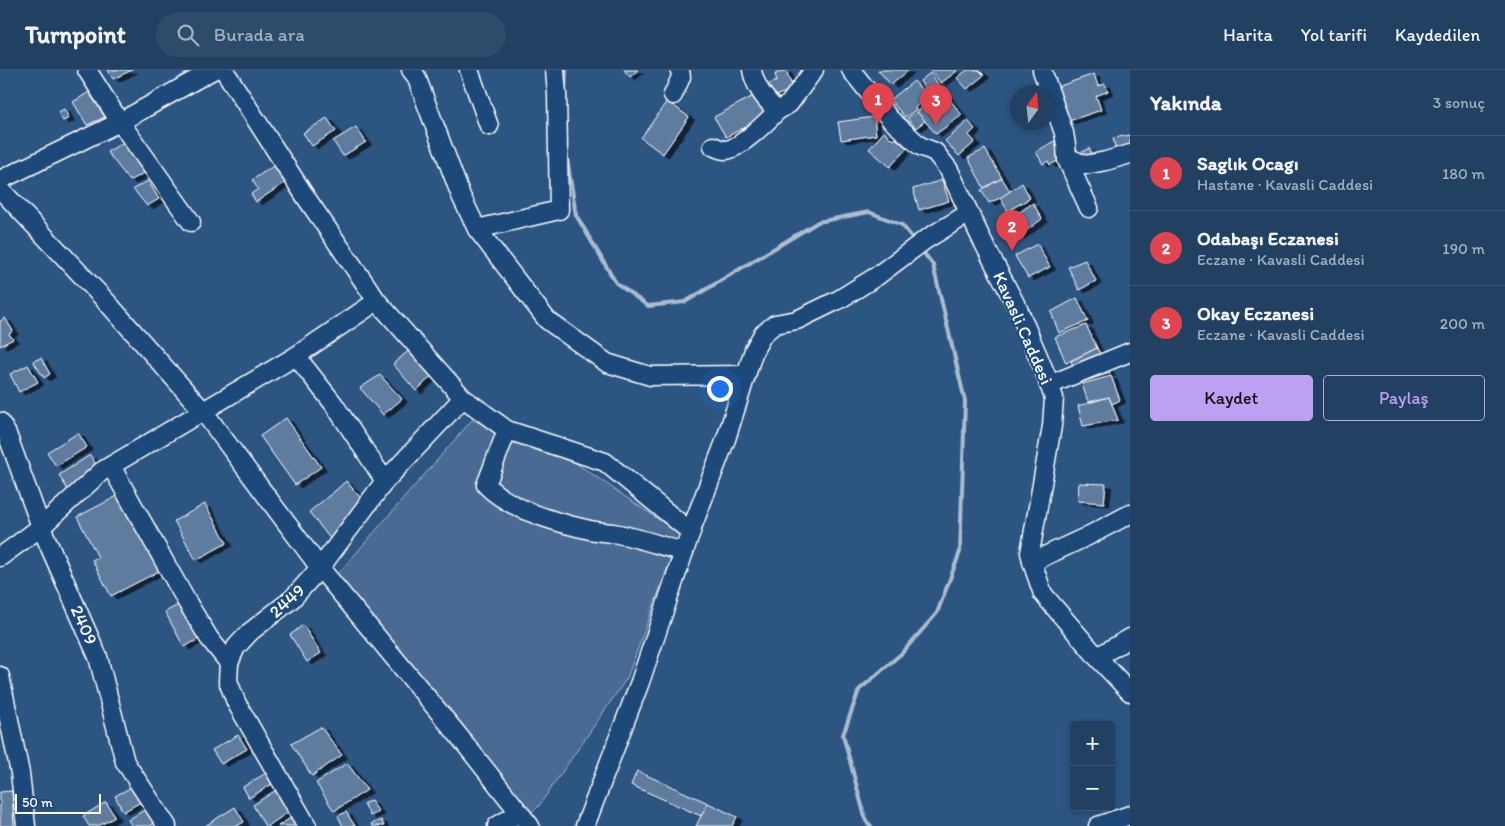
<!DOCTYPE html>
<html lang="tr">
<meta charset="utf-8">
<style>
:root{--surface:#214062;--page:#2d4b6b;--text:#f1f3f6;--muted:#a2afbe;--line:#3e5977;--accent:#bca0f2}
body{margin:0;font-family:Itim,sans-serif;background:var(--page);color:var(--text)}
.controls{position:absolute;right:15px;bottom:15px;display:grid;overflow:hidden;border-radius:5px;box-shadow:0 2px 8px #0003}
.controls button{width:45px;height:45px;display:grid;place-items:center;padding:0;border:0;border-bottom:1px solid var(--line);background:var(--surface);color:var(--text);font:25px sans-serif}
.compass{position:absolute;left:1010px;top:15px;width:45px;height:45px;border-radius:50%;background:var(--surface);box-shadow:0 2px 8px #0003;rotate:15deg}
.scale{position:absolute;left:15px;bottom:12px;width:86px;box-sizing:border-box;padding-left:5px;border:2px solid #fff;border-top:0;font-size:14px;line-height:18px;white-space:nowrap;color:#fff;-webkit-text-stroke:4px #1f4a7a;paint-order:stroke}
.you{position:absolute;left:719px;top:318px;width:18px;height:18px;margin:-12px;border:4px solid #fff;border-radius:50%;background:#1a73e8;box-shadow:0 0 0 8px #1a73e833}
.badge{display:grid;place-items:center;width:32px;height:32px;border-radius:50%;background:var(--accent);color:#fff;font-size:16px;font-weight:700}
.pin{position:absolute;translate:-50% -41px;filter:drop-shadow(0 1px 2px #0008)}
.pin::after{content:'';position:absolute;top:26px;width:18px;height:15px;background:inherit;clip-path:polygon(0 0,100% 0,50% 100%)}
.list{margin:0;padding:0;list-style:none}
h2{display:flex;justify-content:space-between;align-items:center;height:65px;margin:0;padding:0 20px;font-size:21px}
h2 small{font-size:16px;font-weight:400;color:var(--muted)}
.list li{display:grid;grid-template-columns:32px 1fr auto;gap:15px;align-items:center;box-sizing:border-box;height:75px;padding:0 20px;border-top:1px solid var(--line)}
.list b{display:block;font-size:19px;white-space:nowrap}
.list p{margin:0;font-size:16px;white-space:nowrap;color:var(--muted)}
.list em{font-size:16px;font-style:normal;color:var(--muted)}
.actions{display:flex;gap:10px;padding:15px 20px}
.actions a{flex:1;padding:11px 0;border:1px solid var(--accent);border-radius:5px;text-align:center;font-size:18px;color:var(--accent)}
.actions .main{background:var(--accent);color:#111}
.icon{flex:none;width:28px;height:28px;fill:none;stroke:currentColor;stroke-width:2;stroke-linecap:round;stroke-linejoin:round}
.map{position:relative;flex:none;width:1130px;height:756px;overflow:hidden}
header{display:flex;align-items:center;gap:30px;box-sizing:border-box;height:70px;padding:0 25px;background:var(--surface);border-bottom:1px solid var(--line)}
header strong{font-size:24px}
nav{display:flex;gap:28px;margin-inline-start:auto;font-size:18px}
.search{width:350px;height:45px;background:var(--page);display:flex;align-items:center;gap:12px;box-sizing:border-box;padding:0 18px;border-radius:28px;color:var(--muted);font-size:19px}
main{display:flex}
aside{flex:1;background:var(--surface)}
.map>svg:first-child{display:block}
.green{fill:#486b92;stroke:#a4b5c8}
.lines{fill:none;stroke-linecap:round;stroke-linejoin:round}
.stream{stroke:#acbcce;stroke-width:4}
.building{fill:#5e7c9f;stroke:#fff;filter:url(#shadow)}
.minor-casing{stroke:#fff;stroke-width:21}
.minor{stroke:#1f4a7a;stroke-width:18}
.labels{text-anchor:middle;stroke-width:4.5;stroke-linejoin:round;paint-order:stroke}
.street-label{font-size:18px;fill:#fff;stroke:#1f4a7a}
</style>
<header>
<strong>Turnpoint</strong>
<div class="search"><svg class="icon" aria-label="search" viewBox="0 0 24 24"><circle cx="10" cy="10" r="6"/><path d="M15 15l6 6"/></svg>Burada ara</div>
<nav><a>Harita</a><a>Yol tarifi</a><a>Kaydedilen</a></nav>
</header>
<main>
<div class="map">
<svg width="1130" height="756" viewBox="0 0 1130 756">
<defs>
<filter id="shadow"><feDropShadow dx="5.5" dy="3" stdDeviation="0" flood-color="#0009"/></filter>
</defs>
<rect width="100%" height="100%" fill="#2c5582"/>
<filter id="ink" filterUnits="userSpaceOnUse"><feTurbulence type="fractalNoise" baseFrequency=".02" numOctaves="2"/><feDisplacementMap in="SourceGraphic" scale="10" xChannelSelector="R" yChannelSelector="G"/><feConvolveMatrix kernelMatrix="1 2 1 2 8 2 1 2 1" color-interpolation-filters="sRGB"/></filter>
<g filter="url(#ink)">
<polygon class="green" points="472,350 564,385 680,464 627,608 538,737 532,742 337,505"/>
<g class="lines">
<g class="stream">
<polyline points="565,20 566,0"/>
<polyline points="566,82 576,145 616,213 648,236 685,232 818,152 869,142 902,155 915,171"/>
<polyline points="871,756 866,751 843,665 859,620 902,583 937,543 960,482 965,331 933,195 921,179"/>
</g>
</g>
<g class="building">
<polygon points="108,0 132,0 113,9"/>
<polygon points="624,0 638,0 630,7"/>
<polygon points="786,0 793,19 768,29 764,16 777,11 775,4"/>
<polygon points="878,0 909,0 891,15"/>
<polygon points="930,0 956,0 957,1 941,13"/>
<polygon points="967,0 979,0 984,5 967,19 957,8"/>
<polygon points="930,3 939,15 929,25 920,11"/>
<polygon points="1094,4 1098,16 1105,14 1108,21 1096,26 1101,40 1069,51 1057,17"/>
<polygon points="914,11 927,26 915,38 916,40 905,47 890,30"/>
<polygon points="943,21 962,45 936,64 917,42"/>
<polygon points="89,22 105,47 87,55 73,32"/>
<polygon points="757,24 764,44 753,53 726,67 714,47"/>
<polygon points="667,31 689,47 663,84 641,68"/>
<polygon points="64,39 69,48 63,51 58,42"/>
<polygon points="917,42 925,51 916,58 907,48"/>
<polygon points="874,47 876,65 841,70 838,52"/>
<polygon points="327,48 336,61 312,76 303,63"/>
<polygon points="968,51 975,59 969,65 975,72 959,86 945,71"/>
<polygon points="356,57 366,72 343,86 333,71"/>
<polygon points="884,62 893,70 895,68 907,78 890,97 869,79"/>
<polygon points="1130,65 1130,79 1116,82 1113,68"/>
<polygon points="129,69 151,99 130,111 107,82"/>
<polygon points="1054,71 1063,88 1050,95 1048,91 1043,94 1036,82"/>
<polygon points="1089,78 1093,86 1083,92 1079,84"/>
<polygon points="985,79 1002,108 984,118 968,88"/>
<polygon points="275,95 286,112 256,132 251,124 258,119 252,110"/>
<polygon points="1002,108 1011,123 989,133 981,120"/>
<polygon points="942,110 949,131 919,140 913,119"/>
<polygon points="148,111 159,129 147,136 133,119"/>
<polygon points="1022,113 1030,128 1008,141 1000,128"/>
<polygon points="1033,133 1042,149 1019,166 1008,150"/>
<polygon points="1037,174 1050,197 1028,208 1015,186"/>
<polygon points="1085,190 1096,211 1079,220 1068,197"/>
<polygon points="1077,228 1088,251 1059,263 1051,242"/>
<polygon points="5,248 13,261 9,264 13,269 0,276 0,251"/>
<polygon points="1086,255 1097,278 1066,293 1055,267"/>
<polygon points="414,276 437,301 416,321 393,294"/>
<polygon points="1097,278 1110,303 1079,313 1071,291"/>
<polygon points="41,288 50,304 44,308 33,291"/>
<polygon points="28,295 38,312 19,322 10,304"/>
<polygon points="380,305 402,329 383,345 360,318"/>
<polygon points="1111,306 1120,330 1112,334 1109,327 1088,332 1082,314"/>
<polygon points="1109,327 1118,350 1083,356 1078,336"/>
<polygon points="286,348 321,397 295,415 260,366"/>
<polygon points="78,363 87,377 56,396 47,382"/>
<polygon points="90,385 100,401 68,420 59,405"/>
<polygon points="346,411 366,434 332,471 309,442 336,420"/>
<polygon points="1079,413 1106,414 1104,433 1078,431"/>
<polygon points="123,423 163,499 111,526 92,490 98,487 77,447"/>
<polygon points="205,434 227,473 196,490 174,451"/>
<polygon points="180,534 199,569 184,577 165,542"/>
<polygon points="303,555 321,583 307,592 290,565"/>
<polygon points="321,657 342,685 312,706 291,674"/>
<polygon points="238,665 247,679 221,694 212,680"/>
<polygon points="347,693 367,720 334,741 316,713"/>
<polygon points="271,700 277,711 249,728 243,717"/>
<polygon points="637,701 708,733 701,746 631,715"/>
<polygon points="137,714 146,729 123,742 115,726"/>
<polygon points="281,717 294,738 268,756 265,756 253,735"/>
<polygon points="12,721 14,756 0,756 0,722"/>
<polygon points="371,731 379,742 370,746 364,733"/>
<polygon points="106,732 115,747 98,756 89,756 83,746"/>
<polygon points="708,733 737,747 732,756 696,756"/>
<polygon points="151,736 159,751 150,756 132,756 128,750"/>
<polygon points="235,737 244,752 237,756 205,756"/>
<polygon points="346,742 355,756 343,756 338,746"/>
<polygon points="297,744 305,756 278,756"/>
<polygon points="381,750 384,756 372,756 371,754"/>
</g>
<g class="lines">
<defs>
<g id="minor">
<polyline points="87,0 120,52 191,152"/>
<polyline points="224,0 307,129 377,231 463,328 507,360 605,392 691,462"/>
<polyline points="411,0 416,6 461,126 477,159 547,250 607,293 650,306 746,305"/>
<polyline points="469,0 489,56"/>
<path d="M752 0C755 17 765 29 777 41L789 34 814 0"/>
<polyline points="851,0 890,49 920,76 935,82 949,100 980,166 1019,241 1046,305 1054,328 1052,356 1030,483 1035,501 1043,524 1097,587 1130,622"/>
<polyline points="1042,0 1064,63 1066,75 1067,90 1089,138"/>
<polyline points="673,25 681,7 680,0"/>
<path d="M713 76C717 78 722 80 725 80 737 81 768 51 777 41"/>
<polyline points="1067,87 1085,95 1106,91 1130,84"/>
<polyline points="0,110 120,52 213,0"/>
<polyline points="0,119 105,230 203,341 320,498 458,665 530,756"/>
<polyline points="477,159 559,140 557,24 555,0"/>
<polyline points="296,286 333,333 385,411"/>
<polyline points="1049,315 1130,282"/>
<polyline points="0,352 7,364 41,457 98,587 125,692 167,756"/>
<path d="M507 360 486 415C509 439 558 453 590 460 598 462 606 462 613 463 637 467 661 476 684 482"/>
<polyline points="111,396 187,532 209,568 229,593"/>
<polyline points="0,487 41,457 102,401 296,286 377,231"/>
<polyline points="1032,492 1088,466 1130,444"/>
<polyline points="1097,587 1130,568"/>
<polyline points="0,606 20,703 26,756"/>
<polyline points="307,756 236,632 228,611 229,593 236,577 250,562 292,529 320,498 385,411 463,328"/>
<polyline points="497,756 519,743"/>
<polyline points="585,756 640,612 693,455 726,369 754,280 763,264 775,254 797,250 840,229 877,206 925,170 969,143"/>
<polyline points="1098,756 1130,745"/>
</g>
</defs>
<use href="#minor" class="minor-casing"/>
<use href="#minor" class="minor"/>
</g>
</g>
<g class="labels">
<g class="street-label">
<text transform="translate(1023 258) rotate(66)" y="6">Kavasli Caddesi</text>
<text transform="translate(287 531) rotate(-42)" y="6">2449</text>
<text transform="translate(84 555) rotate(66)" y="6">2409</text>
</g>
</g>
</svg>
<div class="controls">
<button>+</button>
<button>−</button>
</div>
<svg class="compass" viewBox="-18 -18 36 36"><path d="M0-13l5 13h-10z" fill="#e53935"/><path d="M0 13l5-13h-10z" fill="#a2afbe"/></svg>
<div class="scale">50 m</div>
<div class="you"></div>
<div class="pin badge" style="left:878px;top:54px;background:#e0444e">1</div>
<div class="pin badge" style="left:1012px;top:181px;background:#e0444e">2</div>
<div class="pin badge" style="left:936px;top:55px;background:#e0444e">3</div>
</div>
<aside>
<h2>Yakında<small>3 sonuç</small></h2>
<ul class="list">
<li><span class="badge" style="background:#e0444e">1</span><div><b>Saglık Ocagı</b><p>Hastane · Kavasli Caddesi</p></div><em>180 m</em></li>
<li><span class="badge" style="background:#e0444e">2</span><div><b>Odabaşı Eczanesi</b><p>Eczane · Kavasli Caddesi</p></div><em>190 m</em></li>
<li><span class="badge" style="background:#e0444e">3</span><div><b>Okay Eczanesi</b><p>Eczane · Kavasli Caddesi</p></div><em>200 m</em></li>
</ul>
<div class="actions"><a class="main">Kaydet</a><a>Paylaş</a></div>
</aside>
</main>
